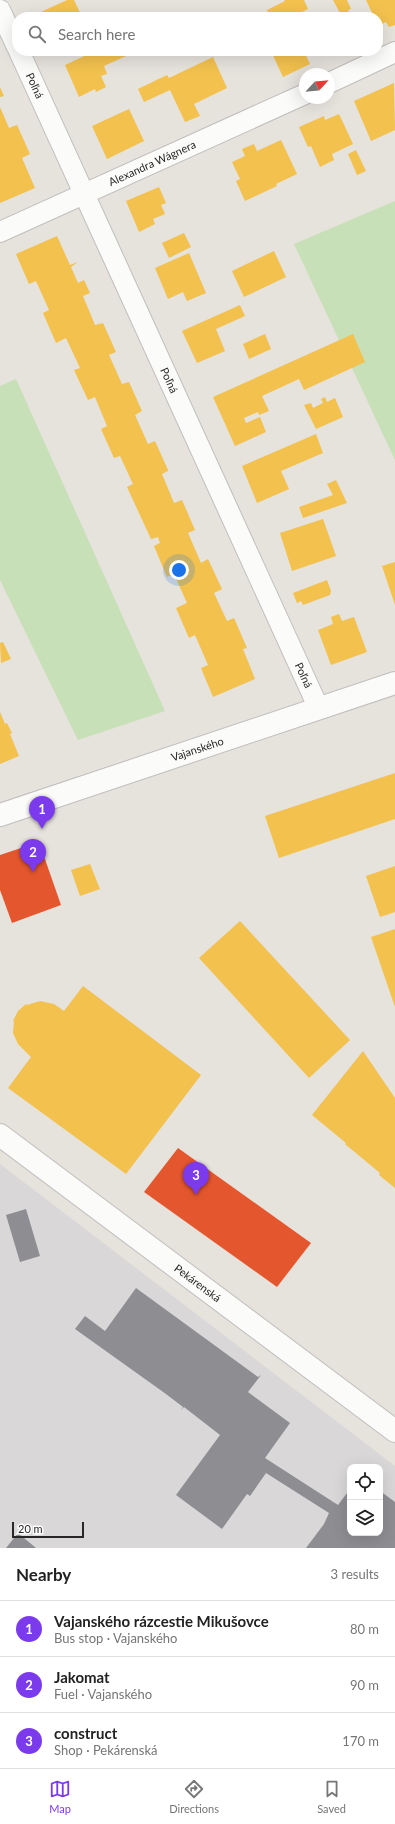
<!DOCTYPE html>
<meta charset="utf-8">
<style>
:root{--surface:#fff;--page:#f6f6f6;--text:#222;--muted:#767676;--line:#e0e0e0;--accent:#7c3aed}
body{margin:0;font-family:Lato,sans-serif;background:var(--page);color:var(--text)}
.controls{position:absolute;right:12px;bottom:12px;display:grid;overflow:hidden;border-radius:8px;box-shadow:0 4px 16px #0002}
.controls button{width:36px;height:36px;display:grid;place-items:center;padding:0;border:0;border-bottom:1px solid var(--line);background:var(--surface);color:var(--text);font:20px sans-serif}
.compass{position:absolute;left:299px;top:68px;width:36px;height:36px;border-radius:50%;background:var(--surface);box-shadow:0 4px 16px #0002;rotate:64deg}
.scale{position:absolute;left:12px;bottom:10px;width:72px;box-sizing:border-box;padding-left:4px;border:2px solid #272727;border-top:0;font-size:11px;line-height:14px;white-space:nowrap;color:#272727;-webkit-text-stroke:3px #fff;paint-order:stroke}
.you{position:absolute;left:179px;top:570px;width:14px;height:14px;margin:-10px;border:3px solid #fff;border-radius:50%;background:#1a73e8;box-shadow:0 0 0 6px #1a73e833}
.badge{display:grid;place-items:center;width:26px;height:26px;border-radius:50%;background:var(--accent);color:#fff;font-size:13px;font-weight:700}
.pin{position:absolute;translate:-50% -33px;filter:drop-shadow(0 1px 2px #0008)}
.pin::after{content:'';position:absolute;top:21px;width:14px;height:12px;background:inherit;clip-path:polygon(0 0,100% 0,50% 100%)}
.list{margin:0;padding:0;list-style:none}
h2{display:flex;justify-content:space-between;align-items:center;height:52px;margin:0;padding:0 16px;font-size:17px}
h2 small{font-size:13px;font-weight:400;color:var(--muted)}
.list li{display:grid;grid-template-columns:26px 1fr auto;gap:12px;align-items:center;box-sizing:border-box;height:56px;padding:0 16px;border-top:1px solid var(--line)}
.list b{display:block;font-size:15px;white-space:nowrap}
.list p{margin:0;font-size:13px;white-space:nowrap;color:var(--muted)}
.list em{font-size:13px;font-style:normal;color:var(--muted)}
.icon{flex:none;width:22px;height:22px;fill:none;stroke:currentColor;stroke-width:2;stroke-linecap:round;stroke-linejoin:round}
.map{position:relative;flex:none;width:395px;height:1548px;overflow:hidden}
.search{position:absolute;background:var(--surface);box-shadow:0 4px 16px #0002;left:12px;right:12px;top:12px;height:44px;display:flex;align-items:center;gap:10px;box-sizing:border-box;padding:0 14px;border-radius:16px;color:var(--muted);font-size:15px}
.sheet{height:220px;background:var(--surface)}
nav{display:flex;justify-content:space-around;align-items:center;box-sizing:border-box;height:56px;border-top:1px solid var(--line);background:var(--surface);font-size:11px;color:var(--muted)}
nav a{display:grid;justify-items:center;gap:2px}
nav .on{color:var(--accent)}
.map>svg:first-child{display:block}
.industrial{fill:#d9d7d8;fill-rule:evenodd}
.green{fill:#c7e0b7}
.homes{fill:#f2c14e}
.shops{fill:#e4572e}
.industry{fill:#8d8d92}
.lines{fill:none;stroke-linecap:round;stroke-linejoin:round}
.minor-casing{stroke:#c0bebe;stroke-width:22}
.tertiary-casing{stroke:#c0bebe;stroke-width:24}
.secondary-casing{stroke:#c0bebe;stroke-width:24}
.minor{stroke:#fbfbfa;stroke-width:20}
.tertiary{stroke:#fbfbfa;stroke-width:22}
.secondary{stroke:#fbfbfa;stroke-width:22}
.labels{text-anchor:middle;stroke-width:4;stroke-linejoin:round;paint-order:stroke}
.street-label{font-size:11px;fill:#272727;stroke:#fff}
</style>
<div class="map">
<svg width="395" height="1548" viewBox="0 0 395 1548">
<rect width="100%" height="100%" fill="#e6e2dc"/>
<path class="industrial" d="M0 1164 395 1466V1548H0ZM350 1467H380V1533H350Z"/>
<g class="green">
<polygon points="395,201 395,460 294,244"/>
<polygon points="16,379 165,711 78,740 0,580 0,386"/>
</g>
<g class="homes">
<polygon points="67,0 74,0 82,17 43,17 41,12"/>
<polygon points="284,0 304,0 308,9 292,17 270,17 267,10 285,1"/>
<polygon points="333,0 347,0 351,9 348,10 351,17 331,17 340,13"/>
<polygon points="366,0 395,0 395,25 389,27 386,22 378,26 378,17 374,17"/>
<polygon points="95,51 137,51 104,66 107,74 101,76 106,87 96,92 95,89 79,97 65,65"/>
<polygon points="271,51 304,51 310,64 283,77"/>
<polygon points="330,51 340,51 332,55"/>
<polygon points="213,57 227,88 194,104 200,116 185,122 170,90 144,102 138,89 167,75 169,78"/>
<polygon points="394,83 395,130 371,141 354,101"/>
<polygon points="0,87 4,96 0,97"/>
<polygon points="0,107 9,128 17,125 30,154 22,158 35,188 0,203"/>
<polygon points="129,109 144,141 107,159 92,126"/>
<polygon points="339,114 353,144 332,154 334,160 320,167 311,146 308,147 299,127 324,116 325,120"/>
<polygon points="281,140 297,174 276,184 277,186 245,201 236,181 240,179 232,162 245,156 242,149 254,144 257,151"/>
<polygon points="356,150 366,171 357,175 348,154"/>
<polygon points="159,187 166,203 161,205 165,214 153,219 155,224 139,232 126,201"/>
<polygon points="184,233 191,247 169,258 162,243"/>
<polygon points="57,236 70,265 78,262 71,267 78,283 84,280 90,293 83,296 95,325 103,323 116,352 109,355 122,384 129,382 142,411 135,415 148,444 155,441 168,470 168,471 162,474 174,503 182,500 195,530 188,533 201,563 208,559 222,589 214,593 227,621 234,618 247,648 243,649 255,679 213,697 201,668 208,665 195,635 189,638 176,608 187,603 174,574 167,577 154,546 160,543 158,537 151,539 127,487 133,484 120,456 114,458 101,429 107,426 95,397 88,400 74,370 80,368 66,338 56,343 43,313 49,310 36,281 29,284 16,254"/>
<polygon points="274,251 286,277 244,297 232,271"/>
<polygon points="189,253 206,293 187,301 183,292 168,299 155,268"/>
<polygon points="240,305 245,316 216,329 225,351 197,363 182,331"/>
<polygon points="265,334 271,349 249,359 243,344"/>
<polygon points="353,334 365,362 304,390 299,379 262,396 269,411 259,415 258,412 244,418 246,423 260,417 266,432 235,446 213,397"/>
<polygon points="325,397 327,402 335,398 343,417 316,429 304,405 311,403 313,408 323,403 321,399"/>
<polygon points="316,434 323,453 281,471 289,489 257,503 242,466"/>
<polygon points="336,480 347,503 303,518 299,507 333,495 327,484"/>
<polygon points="323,519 336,556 292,571 280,533"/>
<polygon points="395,562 395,605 382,566"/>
<polygon points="327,580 331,591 330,595 303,605 301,601 297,603 293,593"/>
<polygon points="339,614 342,621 354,617 367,652 331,665 318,630 333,624 331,617"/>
<polygon points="3,642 11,659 1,663 0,643"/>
<polygon points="0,712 5,724 7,723 12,733 10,734 19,756 0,764"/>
<polygon points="395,773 395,819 279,858 265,816"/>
<polygon points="90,864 100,889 80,896 71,870"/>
<polygon points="395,866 395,912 380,917 366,876"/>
<polygon points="240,921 350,1040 309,1078 199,958"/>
<polygon points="395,929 395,1007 371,937"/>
<polygon points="83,986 201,1075 126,1174 8,1088 31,1057 18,1044 13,1033 14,1021 13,1021 18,1011 26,1004 27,1005 40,1001 54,1004 64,1011"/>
<polygon points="363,1051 395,1098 395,1188 379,1175 380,1173 345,1144 346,1143 312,1115"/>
</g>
<g class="shops">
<polygon points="39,842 61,905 12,923 0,890 0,855"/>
<polygon points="178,1148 311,1243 277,1287 144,1192"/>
</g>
<g class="industry">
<polygon points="26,1209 40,1256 20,1262 6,1215"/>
<polygon points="136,1288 258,1377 261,1375 248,1392 290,1423 265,1458 338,1505 350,1489 350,1533 380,1533 380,1491 395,1502 395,1548 306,1548 324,1524 329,1513 266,1473 250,1496 247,1494 222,1529 176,1495 220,1435 184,1407 181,1410 183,1407 166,1394 75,1329 85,1316 105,1331"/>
<polygon points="18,1533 36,1548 6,1548"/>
</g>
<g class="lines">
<defs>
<g id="minor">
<polyline points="0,10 17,47"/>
<path id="s1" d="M19 51 319 709"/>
<polyline points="329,83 395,52"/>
<path id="s2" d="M0 232 305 94"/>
</g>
<g id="tertiary">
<path id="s3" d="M0 1135 395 1431"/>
</g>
<g id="secondary">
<path id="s4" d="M0 815 395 683"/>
</g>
</defs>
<use href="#minor" class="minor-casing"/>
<use href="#tertiary" class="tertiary-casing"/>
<use href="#secondary" class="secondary-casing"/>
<use href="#minor" class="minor"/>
<use href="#tertiary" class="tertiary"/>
<use href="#secondary" class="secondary"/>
</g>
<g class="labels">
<g class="street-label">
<text dy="4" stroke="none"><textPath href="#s1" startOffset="38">Poľná</textPath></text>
<text dy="4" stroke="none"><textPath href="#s2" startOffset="167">Alexandra Wágnera</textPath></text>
<text dy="4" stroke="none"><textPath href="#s1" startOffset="362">Poľná</textPath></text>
<text dy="4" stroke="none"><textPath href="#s1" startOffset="686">Poľná</textPath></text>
<text dy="4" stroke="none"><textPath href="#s4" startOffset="208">Vajanského</textPath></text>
<text dy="4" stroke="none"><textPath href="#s3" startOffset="247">Pekárenská</textPath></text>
</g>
</g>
</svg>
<div class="controls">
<button><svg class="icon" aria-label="locate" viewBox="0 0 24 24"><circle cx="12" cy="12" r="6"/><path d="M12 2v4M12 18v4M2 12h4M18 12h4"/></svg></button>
<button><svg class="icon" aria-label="layers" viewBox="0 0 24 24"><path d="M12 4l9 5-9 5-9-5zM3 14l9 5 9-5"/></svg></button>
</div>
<svg class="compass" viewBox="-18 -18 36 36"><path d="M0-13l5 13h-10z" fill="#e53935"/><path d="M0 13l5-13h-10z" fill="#767676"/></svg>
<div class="scale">20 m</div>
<div class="you"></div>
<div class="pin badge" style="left:42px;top:829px">1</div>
<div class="pin badge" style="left:33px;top:872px">2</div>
<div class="pin badge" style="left:196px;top:1195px">3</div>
<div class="search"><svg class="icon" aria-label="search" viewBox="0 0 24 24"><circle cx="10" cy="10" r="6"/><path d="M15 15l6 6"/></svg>Search here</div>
</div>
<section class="sheet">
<h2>Nearby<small>3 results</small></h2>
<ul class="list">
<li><span class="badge">1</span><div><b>Vajanského rázcestie Mikušovce</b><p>Bus stop · Vajanského</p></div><em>80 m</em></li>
<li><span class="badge">2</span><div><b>Jakomat</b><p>Fuel · Vajanského</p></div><em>90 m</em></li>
<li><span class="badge">3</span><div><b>construct</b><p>Shop · Pekárenská</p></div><em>170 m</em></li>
</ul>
</section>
<nav>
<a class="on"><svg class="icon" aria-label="map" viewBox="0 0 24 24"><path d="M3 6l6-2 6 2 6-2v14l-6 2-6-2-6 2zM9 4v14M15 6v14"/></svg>Map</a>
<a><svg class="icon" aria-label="directions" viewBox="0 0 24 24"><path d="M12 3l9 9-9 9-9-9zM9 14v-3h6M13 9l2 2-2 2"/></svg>Directions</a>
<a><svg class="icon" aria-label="saved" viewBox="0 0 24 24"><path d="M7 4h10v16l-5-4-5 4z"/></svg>Saved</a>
</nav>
